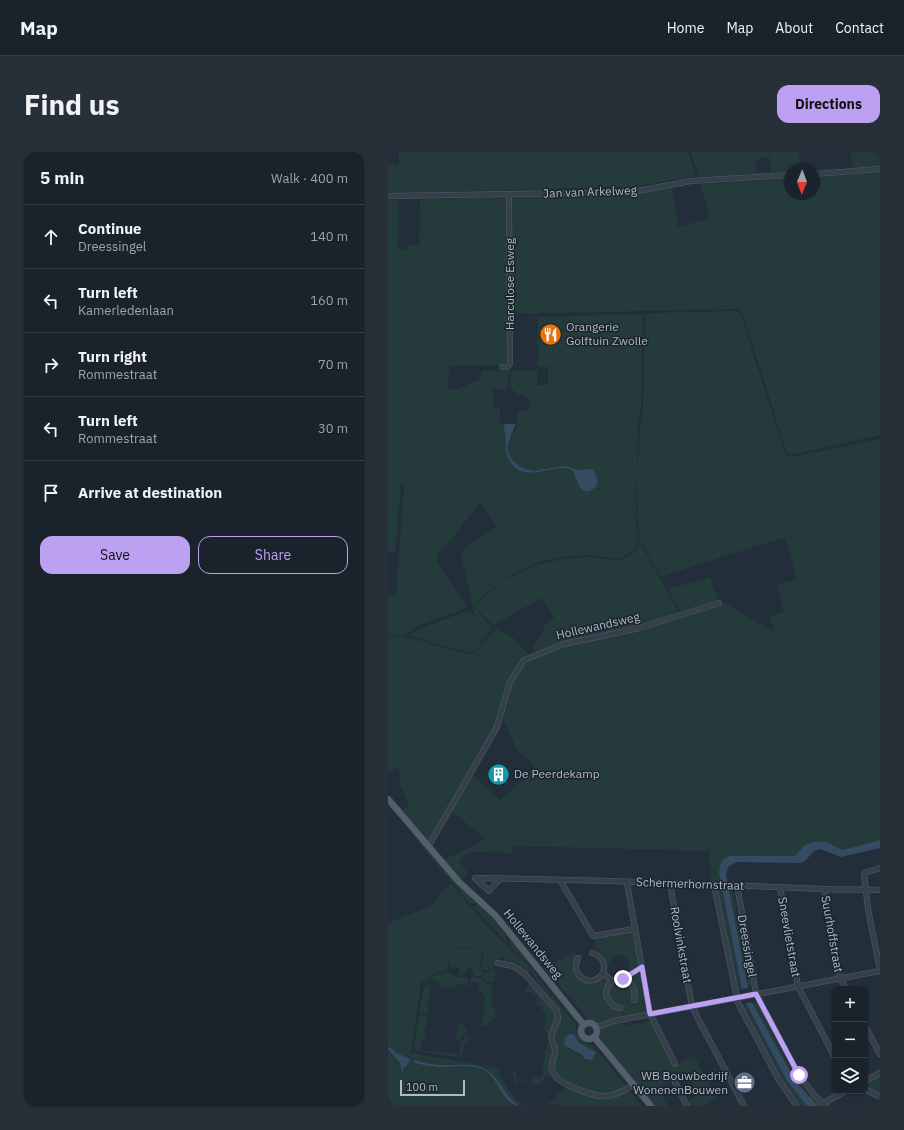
<!DOCTYPE html>
<meta charset="utf-8">
<style>
:root{--surface:#1a222c;--page:#272f38;--text:#f1f3f6;--muted:#9fa4a9;--line:#383f48;--accent:#bca0f2}
body{margin:0;font-family:"IBM Plex Sans",sans-serif;background:var(--page);color:var(--text)}
.controls{position:absolute;right:12px;bottom:12px;display:grid;overflow:hidden;border-radius:8px;box-shadow:0 1px 3px #0004}
.controls button{width:36px;height:36px;display:grid;place-items:center;padding:0;border:0;border-bottom:1px solid var(--line);background:var(--surface);color:var(--text);font:20px sans-serif}
.compass{position:absolute;left:396px;top:12px;width:36px;height:36px;border-radius:50%;background:var(--surface);box-shadow:0 1px 3px #0004;rotate:181deg}
.scale{position:absolute;left:12px;bottom:10px;width:65px;box-sizing:border-box;padding-left:4px;border:2px solid #b0bbc6;border-top:0;font-size:11px;line-height:14px;white-space:nowrap;color:#b0bbc6;-webkit-text-stroke:3px #1b252f;paint-order:stroke}
.stop{position:absolute;width:12px;height:12px;margin:-9px;border:3px solid #bca0f2;border-radius:50%;background:#fff}
.stop.end{background:#bca0f2;border-color:#fff;box-shadow:0 1px 4px #0008}
.list{margin:0;padding:0;list-style:none}
h2{display:flex;justify-content:space-between;align-items:center;height:52px;margin:0;padding:0 16px;font-size:17px}
h2 small{font-size:13px;font-weight:400;color:var(--muted)}
.list li{display:grid;grid-template-columns:26px 1fr auto;gap:12px;align-items:center;box-sizing:border-box;height:64px;padding:0 16px;border-top:1px solid var(--line)}
.list b{display:block;font-size:15px;white-space:nowrap}
.list p{margin:0;font-size:13px;white-space:nowrap;color:var(--muted)}
.list em{font-size:13px;font-style:normal;color:var(--muted)}
.actions{display:flex;gap:8px;padding:12px 16px}
.actions a{flex:1;padding:9px 0;border:1px solid var(--accent);border-radius:12px;text-align:center;font-size:14px;color:var(--accent)}
.actions .main{background:var(--accent);color:#111}
.icon{flex:none;width:22px;height:22px;fill:none;stroke:currentColor;stroke-width:2;stroke-linecap:round;stroke-linejoin:round}
.map{position:relative;flex:none;width:492px;height:954px;overflow:hidden;border-radius:12px}
header{display:flex;align-items:center;gap:24px;box-sizing:border-box;height:56px;padding:0 20px;background:var(--surface);border-bottom:1px solid var(--line)}
header strong{font-size:19px}
nav{display:flex;gap:22px;margin-inline-start:auto;font-size:14px}
.intro{display:flex;align-items:center;justify-content:space-between;box-sizing:border-box;height:96px;padding:0 24px}
h1{margin:0;font-size:28px}
.button{padding:10px 18px;border-radius:12px;background:var(--accent);color:#111;font-size:14px;font-weight:700}
main{display:flex;gap:24px;padding:0 24px}
aside{flex:1;background:var(--surface);border-radius:12px;box-shadow:0 1px 3px #0004}
.map>svg:first-child{display:block}
.green{fill:#243a3b;fill-rule:evenodd}
.water{fill:#354b61}
.lines{fill:none;stroke-linecap:round;stroke-linejoin:round}
.minor-casing{stroke:#535e68;stroke-width:6}
.major-casing{stroke:#3f4953;stroke-width:7}
.minor{stroke:#35404a;stroke-width:5}
.major{stroke:#535f6a;stroke-width:6}
.route{stroke:#bca0f2;stroke-width:5}
.labels{text-anchor:middle;stroke-width:3;stroke-linejoin:round;paint-order:stroke}
.street-label{font-size:12px;fill:#b0bbc6;stroke:#1b252f}
.poi-label{font-size:12px;fill:#b0bbc6;stroke:#1b252f;text-anchor:start}
</style>
<header>
<strong>Map</strong>
<nav><a>Home</a><a>Map</a><a>About</a><a>Contact</a></nav>
</header>
<div class="intro"><h1>Find us</h1><a class="button">Directions</a></div>
<main>
<aside>
<h2>5 min<small>Walk · 400 m</small></h2>
<ul class="list">
<li><svg class="icon" aria-label="ahead" viewBox="0 0 24 24"><path d="M12 20V5M6 11l6-6 6 6"/></svg><div><b>Continue</b><p>Dreessingel</p></div><em>140 m</em></li>
<li><svg class="icon" aria-label="left" viewBox="0 0 24 24"><path d="M17 20v-9H6M10 6l-5 5 5 5"/></svg><div><b>Turn left</b><p>Kamerledenlaan</p></div><em>160 m</em></li>
<li><svg class="icon" aria-label="right" viewBox="0 0 24 24"><path d="M7 20v-9h11M14 6l5 5-5 5"/></svg><div><b>Turn right</b><p>Rommestraat</p></div><em>70 m</em></li>
<li><svg class="icon" aria-label="left" viewBox="0 0 24 24"><path d="M17 20v-9H6M10 6l-5 5 5 5"/></svg><div><b>Turn left</b><p>Rommestraat</p></div><em>30 m</em></li>
<li><svg class="icon" aria-label="arrive" viewBox="0 0 24 24"><path d="M6 21V4h12l-3 4 3 4H6"/></svg><div><b>Arrive at destination</b></div></li>
</ul>
<div class="actions"><a class="main">Save</a><a>Share</a></div>
</aside>
<div class="map">
<svg width="492" height="954" viewBox="0 0 492 954">
<rect width="100%" height="100%" fill="#222e3a"/>
<g class="green">
<polygon points="11,0 300,0 308,24 245,35 0,41 0,12 11,13"/>
<polygon points="303,0 411,0 413,18 383,21 381,4 368,8 369,22 311,25"/>
<polygon points="463,0 492,0 492,14 464,16"/>
<polygon points="492,20 492,283 402,303 399,302 354,160 351,157 123,162 123,45 234,43 284,36 290,75 322,66 312,32 402,27 402,42 426,42 426,25"/>
<path d="M119 45V209L116 213 61 214 60 237H70L93 227V219H121L119 237H105V255H112V271L116 272 118 289H120L129 274V259H140C143 252 141 247 136 242H129L123 236V219H149V233H160V215L150 214V166H141L140 165 255 162 253 257 250 268 248 369 250 378 249 393 246 398 232 407 202 403 184 404 157 408 122 423 86 451V455L105 477 86 499 80 500 44 491 20 483 34 476 79 459H82L87 465 73 402 76 397 108 375 92 350 66 385 49 402V410L79 456 30 474 17 483 0 485V443L8 442 16 334 13 333 7 400H0V48H11L10 98H20V93L31 94 32 47Z"/>
<path d="M348 159 353 163 398 304 404 305 492 287V688L455 698 438 690H424L407 704H339L331 721 333 730H323L321 699 125 694 124 701 81 700 71 709 80 721 74 728 56 708 98 687 63 659 84 623 112 648 134 629 147 614 129 598 115 566 126 527 138 509 184 491 212 485 335 450 386 480 382 464 396 460 388 433 409 427 397 385 273 425 251 387V374L249 368C250 332 248 293 255 257L257 163 263 161Z"/>
<path d="M251 389 292 462 243 477 148 501 144 496C147 487 157 483 156 473L166 466 154 446 107 472 108 476 127 487 139 501 131 511 110 568 41 688H38L14 659 21 652 12 632 11 616 9 615 0 622V487C17 477 62 502 84 502L107 478 106 474 87 455V452L119 426 145 414 179 406 206 405 232 409 248 399Z"/>
<polygon points="322,425 331,450 293,461 280,437"/>
<polygon points="31,691 34,691 88,750 83,753"/>
<path d="M63 731 98 773 145 818 163 842 158 845 154 841 157 839 142 819 139 821 130 815 131 812 112 805 108 815 95 819 93 815 96 805 95 801 84 796 72 795 61 804 59 818 47 821 33 831 23 901 110 916 113 918 110 921C120 933 123 950 142 954 115 954 118 930 100 918 86 909 66 913 51 913 42 912 34 910 26 908V911C35 913 44 915 54 915 68 916 87 912 99 921 112 929 115 945 127 954H0V897L12 911 13 923 22 907 9 901 0 894V771L41 755Z"/>
<polygon points="330,735 334,735 354,837 349,838"/>
<polygon points="340,735 344,735 363,835 360,836"/>
<polygon points="89,751 101,761 118,783 117,786 122,794 86,756"/>
<path d="M244 779 251 811 240 821C243 812 240 804 230 802L224 805 218 817C219 807 216 800 207 796L206 787Z"/>
<polygon points="123,789 139,805 189,867 187,869 146,817 123,795 122,791"/>
<polygon points="75,795 88,798 95,803 92,814 95,821 94,824 86,824 83,815 80,816 77,822 70,824 72,816 64,815 62,818 61,805 67,799"/>
<path d="M186 800 189 805C177 823 198 840 214 827L219 831C211 844 219 858 235 858L234 853C221 853 219 843 223 833L233 829 241 832 245 839 242 849 246 851 249 838 242 827 250 821 252 822 258 860 210 871 202 869 156 816Z"/>
<polygon points="108,817 105,830 99,830 96,826 96,821"/>
<polygon points="58,820 68,825 80,825 78,843 78,833 68,832 66,836 52,835 53,831 43,827 35,831 48,822"/>
<polygon points="135,824 137,824 165,856 169,864 161,881 156,878 158,860 154,859 154,855 148,854 149,844 145,843 145,840 137,840 141,832"/>
<polygon points="84,825 94,826 98,831 105,833 103,852 105,856 108,856 107,865 98,872 100,874 94,874 97,844 95,844 95,840 91,839 91,831 84,830 82,840 81,839 82,827"/>
<path d="M42 832C41 842 41 850 40 860L37 863 31 862 36 834Z"/>
<path d="M164 843 187 872 191 886 209 898 238 934 237 936 213 943 175 929 165 919 164 888 172 865 160 846ZM185 881 191 891 208 900 202 908C196 907 186 899 179 896L176 886Z"/>
<path d="M368 849C389 881 398 925 428 949L426 951 408 930 364 850Z"/>
<polygon points="358,851 400,929 419,954 414,954 394,927 354,852"/>
<polygon points="31,863 37,864 40,867 36,880 38,886 34,890 33,900 28,899 26,894"/>
<polygon points="262,869 286,915 306,903 328,946 317,954 301,954 299,951 311,942 299,922 269,936 280,954 266,954 211,885 213,877 221,872 237,872 239,874"/>
<polygon points="70,871 73,871 79,877 78,880 68,889"/>
<polygon points="78,882 81,885 80,891 77,891 74,906 35,900 35,898 71,902 72,891 69,889 74,886 73,888 77,889 76,884"/>
<path d="M161 889 165 895 163 925 159 923C149 942 141 924 129 930L130 933 126 934 128 932 123 919V908H125L123 919H129L128 927 144 929V924L154 925 158 893Z"/>
<polygon points="492,924 492,943 477,935 477,932"/>
<path d="M177 936H181L209 946 241 938 254 954H175C169 949 159 954 152 954L168 948 167 944Z"/>
</g>
<g class="water">
<path d="M117 272H128L123 283 119 295 123 307 132 315 145 319 177 314 191 318 205 317 210 328 208 335C192 348 190 329 185 319 168 307 134 338 120 305 115 295 120 285 115 274Z"/>
<path d="M492 688V696L453 705 432 697C422 699 421 708 413 711L349 710 340 715 338 723 360 836 354 837 331 721C332 713 333 707 341 704H407L416 694 424 690H438L455 698Z"/>
<polygon points="364,850 408,930 430,954 419,954 399,929 358,851"/>
<polygon points="182,882 186,882 191,891 208,900 204,908 197,907 194,903 177,894 176,886"/>
<polygon points="0,894 9,901 22,907 21,911 16,916 14,924 12,911 0,897"/>
<path d="M26 908C34 910 42 912 50 913 66 914 85 909 99 918 114 927 116 946 132 954 116 954 111 929 99 920 86 911 65 916 50 915 42 914 34 913 26 911Z"/>
</g>
<g class="lines">
<defs>
<g id="minor">
<polyline points="426,22 492,17"/>
<polyline points="0,44 244,40 303,29 402,23"/>
<polyline points="114,215 119,215 122,212 121,43"/>
<polyline points="40,695 109,575 122,530 136,508 176,492 251,476 331,451"/>
<polyline points="492,716 476,721 480,757 492,818"/>
<path d="M113 726 101 739 87 726C203 728 319 732 434 737 453 738 473 737 492 738"/>
<polyline points="172,728 205,784 246,777"/>
<polyline points="239,731 262,862 287,912"/>
<polyline points="282,732 304,855 356,954"/>
<polyline points="326,733 350,851 391,928 409,954"/>
<polyline points="349,733 368,842 411,923 427,944 438,954"/>
<polyline points="392,735 410,834 447,906"/>
<polyline points="436,737 452,826 458,837"/>
<path d="M190 806C181 824 204 838 215 821 218 811 214 804 204 801"/>
<path d="M110 811 125 814 138 823 169 859 170 867 163 884C163 889 167 893 167 899 167 906 161 912 165 920 168 928 176 932 184 935 209 945 220 950 245 933"/>
<polyline points="215,821 224,829"/>
<polyline points="235,827 254,815"/>
<path d="M232 856 225 854 219 846C216 835 223 826 235 827L243 831 247 841 246 848"/>
<polyline points="477,874 492,902"/>
<polyline points="209,875 226,869 492,819"/>
<polyline points="477,929 492,921"/>
<polyline points="287,930 299,954"/>
<polyline points="477,937 492,945"/>
<polyline points="430,954 458,939"/>
</g>
<g id="major">
<polyline points="0,647 71,730 107,763 196,873"/>
<circle cx="201" cy="879" r="8"/>
<polyline points="206,885 263,954"/>
</g>
</defs>
<use href="#minor" class="minor-casing"/>
<use href="#major" class="major-casing"/>
<use href="#minor" class="minor"/>
<use href="#major" class="major"/>
</g>
<g class="lines">
<polyline class="route" points="235,827 254,815 262,862 368,842 411,923"/>
</g>
<defs>
<symbol id="restaurant-disc" viewBox="-11 -11 22 22"><circle r="9.5" fill="#e8710a" stroke="#1b252f"/><path d="M-5-6h1v4h1v-4h1v4h1v-4h1v5L-1.5 .5V6h-2V.5L-5-1ZM5-6V6H3V1.5H1.5Q1.5-4 5-6Z" fill="#fff"/></symbol>
<symbol id="building-disc" viewBox="-11 -11 22 22"><circle r="9.5" fill="#0f9aa8" stroke="#1b252f"/><path d="M-4-6H4V6H1V3H-1V6H-4ZM-2.5-4.3h1.7v1.8h-1.7ZM.8-4.3h1.7v1.8H.8ZM-2.5-1h1.7V.8h-1.7ZM.8-1h1.7V.8H.8Z" fill="#fff"/></symbol>
<symbol id="office-disc" viewBox="-11 -11 22 22"><circle r="9.5" fill="#5c6f8a" stroke="#1b252f"/><path d="M-6-3h4V-5.5h4V-3h4V5H-6ZM-1-4.5V-3h2v-1.5ZM-6 0V1H6V0Z" fill="#fff"/></symbol>
</defs>
<g fill-rule="evenodd">
<use href="#restaurant-disc" x="150" y="170" width="25" height="25"/>
<use href="#building-disc" x="98" y="610" width="25" height="25"/>
<use href="#office-disc" x="344" y="918" width="25" height="25"/>
</g>
<g class="labels">
<g class="street-label">
<text transform="translate(202 40) rotate(-2)" y="4">Jan van Arkelweg</text>
<text transform="translate(122 132) rotate(-90)" y="4">Harculose Esweg</text>
<text transform="translate(210 474) rotate(-13)" y="4">Hollewandsweg</text>
<text transform="translate(302 732) rotate(2)" y="4">Schermerhornstraat</text>
<text transform="translate(444 782) rotate(80)" y="4">Suurhoffstraat</text>
<text transform="translate(401 785) rotate(80)" y="4">Sneevlietstraat</text>
<text transform="translate(145 792) rotate(51)" y="4">Hollewandsweg</text>
<text transform="translate(293 793) rotate(80)" y="4">Roolvinkstraat</text>
<text transform="translate(359 794) rotate(80)" y="4">Dreessingel</text>
</g>
<g class="poi-label">
<text x="178" y="179">Orangerie<tspan x="178" dy="14">Golftuin Zwolle</tspan></text>
<text x="126" y="626">De Peerdekamp</text>
<text x="340" y="928" text-anchor="end">WB Bouwbedrijf<tspan x="340" dy="14">WonenenBouwen</tspan></text>
</g>
</g>
</svg>
<div class="controls">
<button>+</button>
<button>−</button>
<button><svg class="icon" aria-label="layers" viewBox="0 0 24 24"><path d="M12 4l9 5-9 5-9-5zM3 14l9 5 9-5"/></svg></button>
</div>
<svg class="compass" viewBox="-18 -18 36 36"><path d="M0-13l5 13h-10z" fill="#e53935"/><path d="M0 13l5-13h-10z" fill="#9fa4a9"/></svg>
<div class="scale">100 m</div>
<div class="stop" style="left:411px;top:923px"></div>
<div class="stop end" style="left:235px;top:827px"></div>
</div>
</main>
